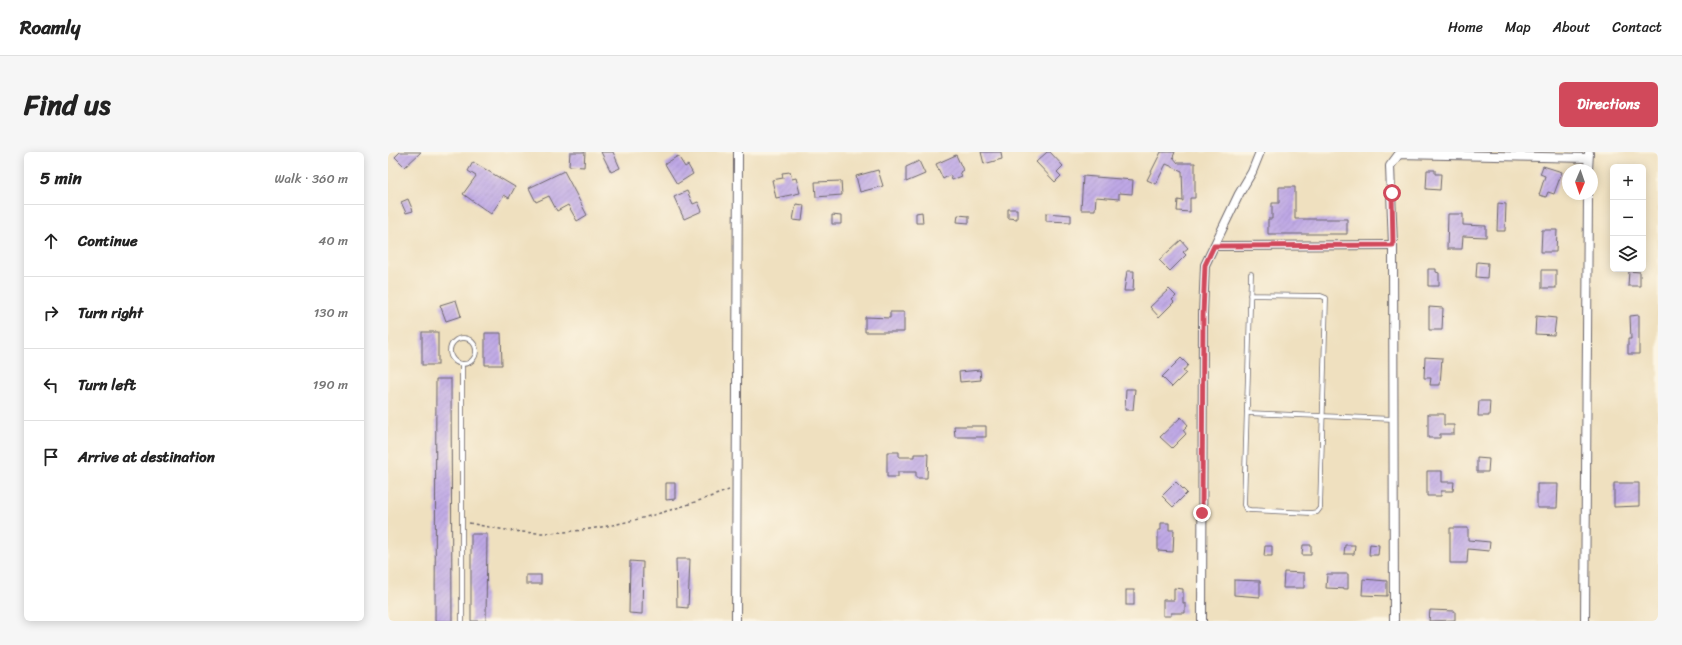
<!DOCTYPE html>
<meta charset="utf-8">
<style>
:root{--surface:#fff;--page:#f6f6f6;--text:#222;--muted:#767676;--line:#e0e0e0;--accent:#d1495b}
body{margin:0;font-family:Sriracha,sans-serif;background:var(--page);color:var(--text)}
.controls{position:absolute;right:12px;top:12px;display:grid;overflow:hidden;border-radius:6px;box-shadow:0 2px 10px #0003}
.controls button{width:36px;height:36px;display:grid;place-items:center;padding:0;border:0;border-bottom:1px solid var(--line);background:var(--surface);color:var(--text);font:20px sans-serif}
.compass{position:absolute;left:1174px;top:12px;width:36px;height:36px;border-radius:50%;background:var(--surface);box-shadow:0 2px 10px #0003;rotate:182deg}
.stop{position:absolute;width:12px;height:12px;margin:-9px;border:3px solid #d1495b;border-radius:50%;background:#fff}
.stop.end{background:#d1495b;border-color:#fff;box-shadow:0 1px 4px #0008}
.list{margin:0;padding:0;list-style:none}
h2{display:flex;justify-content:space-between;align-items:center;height:52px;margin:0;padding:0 16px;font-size:17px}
h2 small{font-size:13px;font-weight:400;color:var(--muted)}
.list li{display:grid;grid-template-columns:26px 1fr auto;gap:12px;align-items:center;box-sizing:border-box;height:72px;padding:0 16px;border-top:1px solid var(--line)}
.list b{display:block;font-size:15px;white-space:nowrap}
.list em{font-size:13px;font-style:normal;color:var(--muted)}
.icon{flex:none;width:22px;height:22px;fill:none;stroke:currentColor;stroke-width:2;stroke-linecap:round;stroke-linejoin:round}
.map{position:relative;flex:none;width:1270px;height:469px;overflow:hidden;border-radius:6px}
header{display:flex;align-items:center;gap:24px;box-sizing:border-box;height:56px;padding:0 20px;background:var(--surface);border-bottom:1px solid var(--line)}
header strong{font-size:19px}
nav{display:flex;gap:22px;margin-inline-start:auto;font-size:14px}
.intro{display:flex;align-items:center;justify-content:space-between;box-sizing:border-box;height:96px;padding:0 24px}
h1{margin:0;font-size:28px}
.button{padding:10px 18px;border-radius:6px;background:var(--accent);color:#fff;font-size:14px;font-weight:700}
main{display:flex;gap:24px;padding:0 24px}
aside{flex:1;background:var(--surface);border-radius:6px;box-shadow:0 2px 10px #0003}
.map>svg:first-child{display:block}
.building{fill:url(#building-hatch)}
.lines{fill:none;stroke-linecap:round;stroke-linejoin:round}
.lane-casing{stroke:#6a6469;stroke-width:5.5}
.street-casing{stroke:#6a6469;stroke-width:10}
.path{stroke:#6a6469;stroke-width:1.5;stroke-dasharray:3 3;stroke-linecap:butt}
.lane{stroke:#fff;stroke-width:4}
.street{stroke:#fff;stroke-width:8}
.route{stroke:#d1495b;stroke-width:5}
</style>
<header>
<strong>Roamly</strong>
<nav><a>Home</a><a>Map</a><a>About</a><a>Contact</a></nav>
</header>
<div class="intro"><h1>Find us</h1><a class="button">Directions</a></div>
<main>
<aside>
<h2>5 min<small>Walk · 360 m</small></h2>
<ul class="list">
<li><svg class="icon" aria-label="ahead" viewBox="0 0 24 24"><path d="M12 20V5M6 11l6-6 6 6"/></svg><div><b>Continue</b></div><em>40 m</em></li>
<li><svg class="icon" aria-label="right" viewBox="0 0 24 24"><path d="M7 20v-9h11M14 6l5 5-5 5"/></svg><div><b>Turn right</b></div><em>130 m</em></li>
<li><svg class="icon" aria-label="left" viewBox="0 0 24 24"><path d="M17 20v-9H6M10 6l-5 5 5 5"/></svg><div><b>Turn left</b></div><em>190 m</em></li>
<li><svg class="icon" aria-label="arrive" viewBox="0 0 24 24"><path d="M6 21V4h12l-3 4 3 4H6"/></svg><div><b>Arrive at destination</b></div></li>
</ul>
</aside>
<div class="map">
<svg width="1270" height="469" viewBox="0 0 1270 469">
<defs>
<pattern id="building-hatch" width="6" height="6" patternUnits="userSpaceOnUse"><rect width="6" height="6" fill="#bea7e5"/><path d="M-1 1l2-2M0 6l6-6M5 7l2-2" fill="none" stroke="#a38fc5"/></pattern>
</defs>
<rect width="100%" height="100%" fill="#fcf5e5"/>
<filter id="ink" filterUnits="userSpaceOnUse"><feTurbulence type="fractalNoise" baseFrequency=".025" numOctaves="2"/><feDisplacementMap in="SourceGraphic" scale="8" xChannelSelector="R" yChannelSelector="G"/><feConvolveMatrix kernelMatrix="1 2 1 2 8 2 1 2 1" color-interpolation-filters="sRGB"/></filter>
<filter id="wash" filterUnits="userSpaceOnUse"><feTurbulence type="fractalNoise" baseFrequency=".012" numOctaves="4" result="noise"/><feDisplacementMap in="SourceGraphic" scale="16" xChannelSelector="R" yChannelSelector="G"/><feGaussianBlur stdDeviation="0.9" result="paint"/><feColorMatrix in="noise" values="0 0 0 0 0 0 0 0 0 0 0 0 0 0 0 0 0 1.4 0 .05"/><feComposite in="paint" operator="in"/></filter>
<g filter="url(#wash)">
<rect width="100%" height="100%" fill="#efe0bf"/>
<g id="blocks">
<g class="building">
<polygon points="12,0 33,0 17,15 7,5"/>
<polygon points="182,0 197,0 196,15 181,14"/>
<polygon points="213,0 225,0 232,16 223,20"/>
<polygon points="593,0 613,0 614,7 596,12"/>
<polygon points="659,0 662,0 675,14 669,20 673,24 667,30 648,10"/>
<polygon points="773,0 787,0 785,5 790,11 807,11 807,46 802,46 802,60 789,59 790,48 795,49 794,19 778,12 768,32 759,28"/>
<polygon points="568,3 575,18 572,20 574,24 564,28 562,23 555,27 548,12"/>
<polygon points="290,4 297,15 300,13 305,22 289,32 277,12"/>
<polygon points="531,9 537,22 518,30 518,15"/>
<polygon points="85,10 127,35 121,46 116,43 103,62 75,42 88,24 80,19"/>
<polygon points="1155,14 1174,20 1166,42 1160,40 1158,45 1151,43 1157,24 1152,22"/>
<polygon points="490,18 495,34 472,40 468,24"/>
<polygon points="1039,18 1047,18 1047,22 1053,22 1052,38 1038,37"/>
<polygon points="176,19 199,63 189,69 180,53 169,59 161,44 148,50 141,36"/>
<polygon points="402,20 404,27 408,26 412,41 388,46 384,28 395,26 394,21"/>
<polygon points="695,24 745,28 744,42 731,41 731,47 708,45 707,58 693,58"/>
<polygon points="453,29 454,43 428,45 427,30"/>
<polygon points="891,35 907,35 907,67 959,67 959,82 880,82 880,67 884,67 884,51 891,51"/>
<polygon points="299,39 305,52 310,50 314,59 296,67 286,45"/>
<polygon points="20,47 25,59 18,61 13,50"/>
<polygon points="1110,51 1118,52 1117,79 1109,79"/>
<polygon points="408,52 416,53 414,69 405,68"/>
<polygon points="620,57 629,57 629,67 620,66"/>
<polygon points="534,60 535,71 528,71 528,61"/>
<polygon points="658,61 683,63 683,70 658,69"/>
<polygon points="1060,62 1075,62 1075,73 1098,74 1098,85 1075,84 1074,97 1059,97"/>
<polygon points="444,63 453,64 453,72 444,72"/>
<polygon points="570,63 581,64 581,71 569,70"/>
<polygon points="1154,78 1169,78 1168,100 1153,100"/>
<polygon points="793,88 800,96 795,100 798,103 782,119 771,108"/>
<polygon points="1089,110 1100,111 1099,126 1088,125"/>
<polygon points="1040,117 1048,117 1048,120 1051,121 1051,134 1040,134"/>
<rect x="1154" y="118" width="14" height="18"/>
<polygon points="739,119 746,119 745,139 736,139"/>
<polygon points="1241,119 1252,120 1252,134 1240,134"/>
<polygon points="781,137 788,144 784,148 786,150 771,165 762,155"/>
<polygon points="68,148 73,164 58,169 52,153"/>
<polygon points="1041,155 1055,156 1054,178 1041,178"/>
<polygon points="502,160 516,160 516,180 477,180 477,165 502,166"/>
<polygon points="1251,163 1251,202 1240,202 1240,187 1243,187 1242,164"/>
<polygon points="1148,164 1168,166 1166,183 1147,182"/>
<rect x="34" y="180" width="16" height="33"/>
<polygon points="97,181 113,181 114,213 97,213"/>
<polygon points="1037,205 1054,206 1052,233 1042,233 1043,226 1036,226"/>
<polygon points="793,206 800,213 795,219 798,221 784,235 774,225"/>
<polygon points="592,218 593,228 572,230 571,220"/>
<polygon points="48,227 63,227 64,469 47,469"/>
<polygon points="738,237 747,237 745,258 737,258"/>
<polygon points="1091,249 1102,249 1101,264 1090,264"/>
<polygon points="1040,262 1056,262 1056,273 1066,273 1066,282 1052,282 1052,286 1040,286"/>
<polygon points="793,265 800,273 795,278 798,282 784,296 772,285"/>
<polygon points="566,274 598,274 598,285 567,285"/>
<polygon points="499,300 511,300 511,305 526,305 526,302 540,302 539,326 528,326 528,320 510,320 510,325 499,325"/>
<polygon points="1089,306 1101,307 1100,320 1089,320"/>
<polygon points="1039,319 1054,319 1054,330 1066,330 1065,339 1053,339 1053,344 1039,344"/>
<polygon points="788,330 799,341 785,355 774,344"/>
<polygon points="278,331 287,331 287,347 278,348"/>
<polygon points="1226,331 1251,331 1251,354 1226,355"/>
<polygon points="1149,332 1170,332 1169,356 1149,356"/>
<polygon points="773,371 781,371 781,378 786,378 785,400 770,399 770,378 773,378"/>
<polygon points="1062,376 1080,376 1080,388 1102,390 1101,399 1080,397 1079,411 1062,411"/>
<polygon points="83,382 99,382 98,469 83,469"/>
<polygon points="982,392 991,393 990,403 981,403"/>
<polygon points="915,393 923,393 923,403 914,403"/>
<polygon points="957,393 967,393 966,402 956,402"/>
<polygon points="877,394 884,394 884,404 876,404"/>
<polygon points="288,407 302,407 300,456 289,455"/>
<polygon points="242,409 255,410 254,462 241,461"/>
<polygon points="896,420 916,421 916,436 895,436"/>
<polygon points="939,422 960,422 960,437 938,436"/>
<rect x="138" y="423" width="15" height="9"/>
<polygon points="975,427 999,429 999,444 974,443"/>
<polygon points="846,428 872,429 872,445 846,443"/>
<polygon points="786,436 795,437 795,451 797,451 797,461 783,461 783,464 775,464 775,448 786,448"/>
<rect x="738" y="438" width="8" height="15"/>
<polygon points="1042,458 1067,459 1067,468 1041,469"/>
</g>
</g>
</g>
<g filter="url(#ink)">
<use href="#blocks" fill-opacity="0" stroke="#6a6469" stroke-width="1"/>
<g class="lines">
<defs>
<g id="lane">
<polyline points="862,143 933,144 938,146 932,356 929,360 923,361 862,358 858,357 856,353 863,122"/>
<circle cx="75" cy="199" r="13"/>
<polyline points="859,261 1006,267"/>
<polyline points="74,469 74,212"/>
</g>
<g id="street">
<polyline points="1200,18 1201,1"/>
<polyline points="827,94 1005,93"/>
<polyline points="348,469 350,0"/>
<polyline points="814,469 815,162 817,113 851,42 864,20 872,0"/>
<polyline points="1006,469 1005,93 1002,14 1011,2 1200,6"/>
<polyline points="1197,469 1200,42"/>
</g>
</defs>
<use href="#lane" class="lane-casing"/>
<use href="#street" class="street-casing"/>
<path class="path" d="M81 371C105 376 130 381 154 381 218 380 281 360 341 338"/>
<use href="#lane" class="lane"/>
<use href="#street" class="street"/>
</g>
</g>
<g class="lines" filter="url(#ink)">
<polyline class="route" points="814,361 815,162 817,113 826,94 1005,93 1004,41"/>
</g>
</svg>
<div class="controls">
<button>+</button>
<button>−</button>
<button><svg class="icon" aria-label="layers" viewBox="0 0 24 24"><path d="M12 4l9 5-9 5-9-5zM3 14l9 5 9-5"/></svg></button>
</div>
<svg class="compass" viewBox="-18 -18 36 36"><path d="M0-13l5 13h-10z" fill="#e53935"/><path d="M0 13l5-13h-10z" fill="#767676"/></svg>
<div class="stop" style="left:1004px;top:41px"></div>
<div class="stop end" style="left:814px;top:361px"></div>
</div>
</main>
